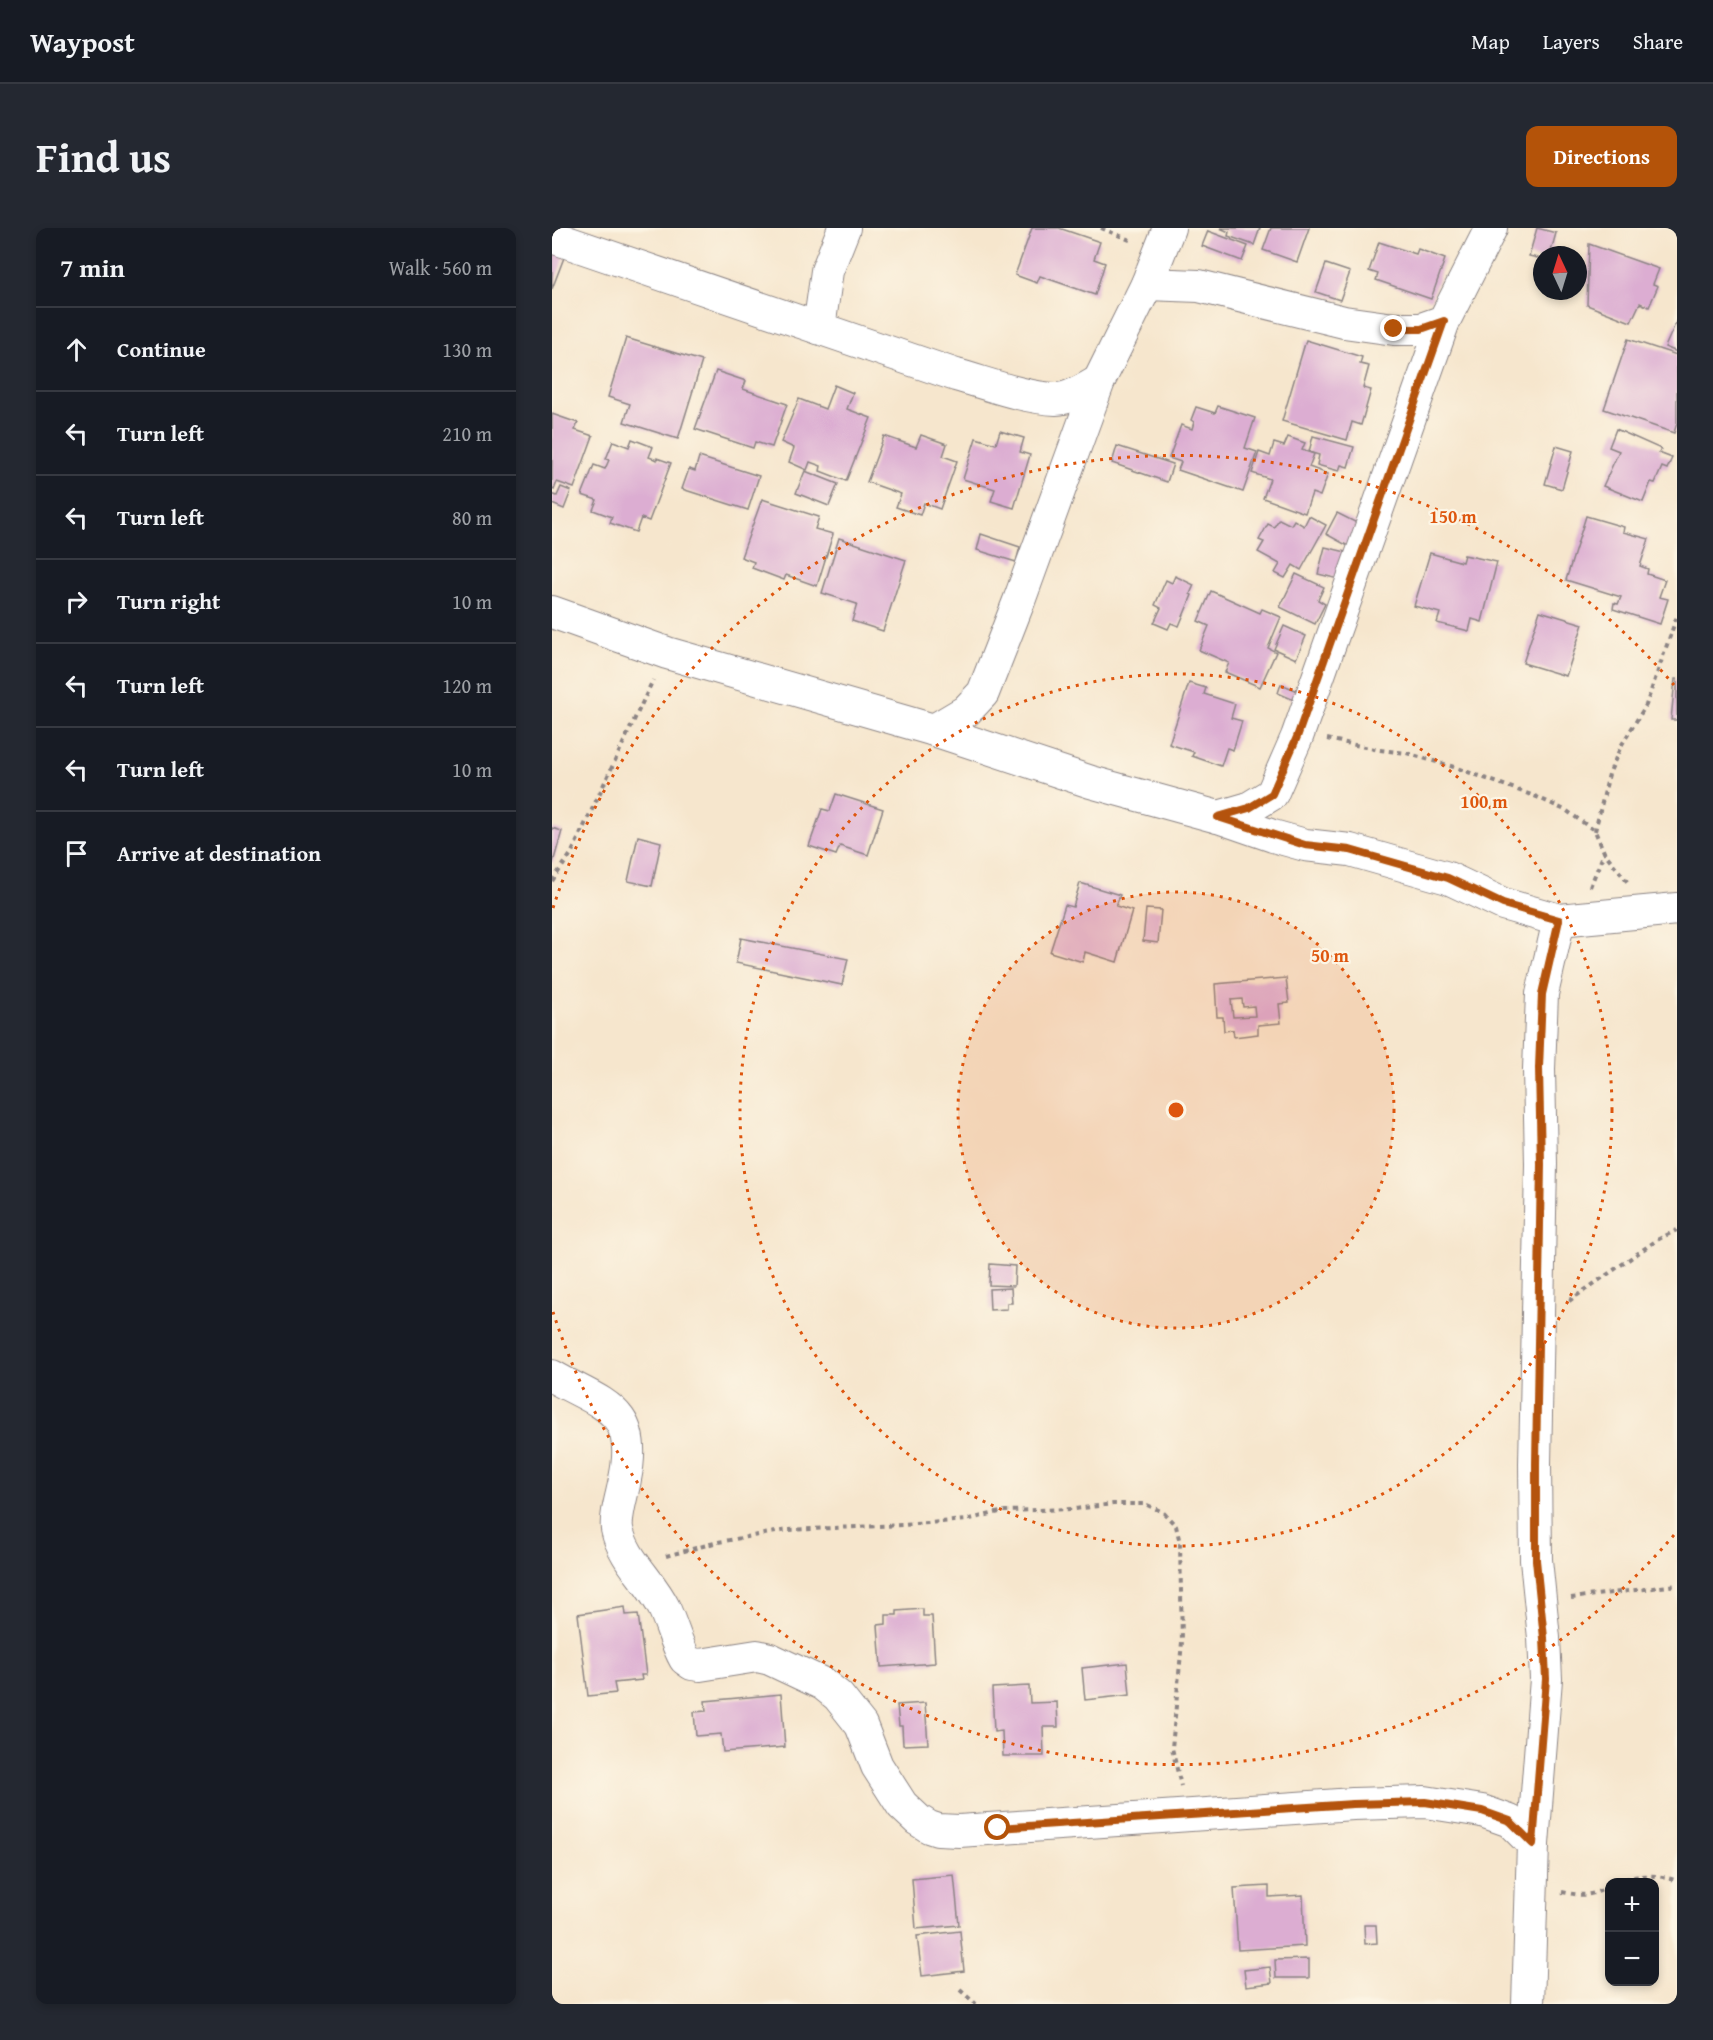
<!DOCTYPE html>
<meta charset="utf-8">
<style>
:root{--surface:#171b24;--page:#242831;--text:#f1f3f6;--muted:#9ea1a6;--line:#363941;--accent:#b45309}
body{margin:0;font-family:"Gentium Book Plus",serif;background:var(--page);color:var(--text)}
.controls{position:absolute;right:18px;bottom:18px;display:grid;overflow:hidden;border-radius:12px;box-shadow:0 3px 9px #0003}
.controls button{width:54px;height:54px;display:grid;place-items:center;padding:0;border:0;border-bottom:2px solid var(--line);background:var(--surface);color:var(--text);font:30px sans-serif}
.compass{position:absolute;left:981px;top:18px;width:54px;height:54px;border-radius:50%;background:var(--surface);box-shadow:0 3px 9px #0003;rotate:356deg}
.stop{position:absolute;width:18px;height:18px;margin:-14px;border:4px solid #b45309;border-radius:50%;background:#fff}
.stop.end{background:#b45309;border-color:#fff;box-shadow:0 2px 6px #0008}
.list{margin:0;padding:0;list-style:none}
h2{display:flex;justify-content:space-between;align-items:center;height:78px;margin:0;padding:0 24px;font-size:26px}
h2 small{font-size:20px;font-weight:400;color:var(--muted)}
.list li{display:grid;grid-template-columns:39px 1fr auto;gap:18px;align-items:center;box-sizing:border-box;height:84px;padding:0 24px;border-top:2px solid var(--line)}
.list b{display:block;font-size:22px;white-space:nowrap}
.list em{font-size:20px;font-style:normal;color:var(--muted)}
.icon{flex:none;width:33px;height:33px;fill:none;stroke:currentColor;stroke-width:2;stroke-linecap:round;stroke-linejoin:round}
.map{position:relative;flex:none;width:1125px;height:1776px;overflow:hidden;border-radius:12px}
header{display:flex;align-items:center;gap:36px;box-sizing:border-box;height:84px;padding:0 30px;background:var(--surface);border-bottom:2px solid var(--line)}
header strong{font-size:28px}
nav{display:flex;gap:33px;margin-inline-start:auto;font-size:21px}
.intro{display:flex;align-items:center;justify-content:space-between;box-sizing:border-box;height:144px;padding:0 36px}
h1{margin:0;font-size:42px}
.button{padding:15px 27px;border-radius:12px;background:var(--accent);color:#fff;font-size:21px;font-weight:700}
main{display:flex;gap:36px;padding:0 36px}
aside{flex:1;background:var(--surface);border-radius:12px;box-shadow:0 3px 9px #0003}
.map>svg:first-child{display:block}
.building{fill:#dcadd2;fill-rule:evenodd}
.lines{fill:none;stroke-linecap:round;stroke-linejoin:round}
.minor-casing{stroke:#8c8484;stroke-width:34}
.path{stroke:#8c8484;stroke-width:4;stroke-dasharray:4.5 4.5;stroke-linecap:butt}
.minor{stroke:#fff;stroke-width:32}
.route{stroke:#b45309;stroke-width:8}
.ring{fill:none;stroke:#de560e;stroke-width:3;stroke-dasharray:3 6}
.centre{fill:#de560e;stroke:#fcf5e5;stroke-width:3}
.ring-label{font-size:18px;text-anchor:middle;font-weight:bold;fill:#de560e;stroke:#fcf5e5;stroke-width:4.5;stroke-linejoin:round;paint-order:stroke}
</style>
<header>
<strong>Waypost</strong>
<nav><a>Map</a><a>Layers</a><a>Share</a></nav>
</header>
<div class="intro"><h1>Find us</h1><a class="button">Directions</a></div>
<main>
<aside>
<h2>7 min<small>Walk · 560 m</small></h2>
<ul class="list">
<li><svg class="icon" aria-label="ahead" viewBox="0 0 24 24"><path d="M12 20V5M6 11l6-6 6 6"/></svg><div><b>Continue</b></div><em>130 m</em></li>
<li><svg class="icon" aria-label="left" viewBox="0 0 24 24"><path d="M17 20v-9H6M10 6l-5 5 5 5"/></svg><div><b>Turn left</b></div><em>210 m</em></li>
<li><svg class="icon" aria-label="left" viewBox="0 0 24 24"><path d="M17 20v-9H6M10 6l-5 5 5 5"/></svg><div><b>Turn left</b></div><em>80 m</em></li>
<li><svg class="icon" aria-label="right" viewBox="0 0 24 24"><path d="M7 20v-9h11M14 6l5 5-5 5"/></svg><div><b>Turn right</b></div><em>10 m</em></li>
<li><svg class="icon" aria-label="left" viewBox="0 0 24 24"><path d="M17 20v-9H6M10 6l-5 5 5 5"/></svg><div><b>Turn left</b></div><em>120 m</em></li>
<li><svg class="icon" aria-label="left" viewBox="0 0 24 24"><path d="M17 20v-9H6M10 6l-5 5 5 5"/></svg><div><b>Turn left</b></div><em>10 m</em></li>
<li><svg class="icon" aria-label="arrive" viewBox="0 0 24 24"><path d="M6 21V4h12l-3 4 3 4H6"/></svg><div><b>Arrive at destination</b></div></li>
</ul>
</aside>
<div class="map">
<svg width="1125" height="1776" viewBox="0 0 1125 1776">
<rect width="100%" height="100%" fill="#fcf5e5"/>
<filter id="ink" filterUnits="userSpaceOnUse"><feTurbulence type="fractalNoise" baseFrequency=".0167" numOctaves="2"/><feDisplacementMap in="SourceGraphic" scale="12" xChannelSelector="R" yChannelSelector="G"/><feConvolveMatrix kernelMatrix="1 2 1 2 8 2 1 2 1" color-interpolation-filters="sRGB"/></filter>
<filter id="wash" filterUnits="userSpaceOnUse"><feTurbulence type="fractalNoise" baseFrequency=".008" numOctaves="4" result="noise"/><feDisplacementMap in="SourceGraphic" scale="24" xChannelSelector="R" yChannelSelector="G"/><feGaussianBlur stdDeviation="1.35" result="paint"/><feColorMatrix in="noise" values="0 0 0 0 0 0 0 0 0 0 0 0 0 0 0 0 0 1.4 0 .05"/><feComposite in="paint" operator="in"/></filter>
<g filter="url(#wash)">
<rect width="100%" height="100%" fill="#f6e6cd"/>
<g id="blocks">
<g class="building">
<polygon points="480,0 507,0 548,14 542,31 553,35 543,67 488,48 485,55 463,47"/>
<polygon points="668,0 708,0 702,17 676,8 677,4"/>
<polygon points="719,0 757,0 745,34 711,22"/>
<polygon points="985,0 1004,5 998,27 990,27 990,31 977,28"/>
<polygon points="656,3 696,18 690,33 650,18"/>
<polygon points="827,14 864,26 866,21 893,31 879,71 824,52 826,46 817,43"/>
<polygon points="1037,16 1107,41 1101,56 1106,58 1097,79 1088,75 1079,94 1035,77"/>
<polygon points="0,22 13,27 0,61"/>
<polygon points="774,36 798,44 788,72 764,64"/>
<polygon points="1125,92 1125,124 1113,119"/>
<polygon points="74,110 150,133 126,211 72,194 78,176 56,169"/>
<polygon points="1076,111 1125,127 1125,195 1122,205 1052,181"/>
<polygon points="754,112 810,129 808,136 817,138 811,160 819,162 809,197 800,194 795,212 730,193"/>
<polygon points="164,143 194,153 191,161 235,176 220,219 203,214 201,220 143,201"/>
<polygon points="282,157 301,165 295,181 319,190 294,253 268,243 269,238 258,234 255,242 237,234 242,220 229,214 247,171 273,181"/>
<polygon points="666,178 703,190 693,220 705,224 691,264 626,242 629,234 617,230 629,197 640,201 642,194 639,192 644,179 663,185"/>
<polygon points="0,186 26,195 23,202 41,208 22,260 5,254 2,262 0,261"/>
<polygon points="1064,201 1109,221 1107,225 1120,230 1115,241 1110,239 1103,255 1099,254 1091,274 1051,258 1067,223 1057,219"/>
<polygon points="448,203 472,210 468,224 478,227 462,280 439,273 443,261 411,251 424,210 444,216"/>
<polygon points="369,207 395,216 391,228 405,233 388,281 372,275 368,287 344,279 349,266 315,254 332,208 364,219"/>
<polygon points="761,208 802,219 796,239 789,237 787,243 765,237 767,227 757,224"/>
<polygon points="736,209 753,215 750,222 762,226 757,239 776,246 768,268 760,265 753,285 711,270 718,251 700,245 707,224 718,228 722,215 732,218"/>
<polygon points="80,211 101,219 97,229 105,232 105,230 119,235 97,293 89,290 84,304 58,295 60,289 41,282 45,272 30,267 42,237 53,241 57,232 54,231 61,213 77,219"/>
<polygon points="565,218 621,236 615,254 560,235"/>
<polygon points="1004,218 1021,223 1010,261 993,256"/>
<polygon points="147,229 207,248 196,282 130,261 137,241 143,243"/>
<polygon points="253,243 286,256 277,278 244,265"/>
<polygon points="9,259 19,263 12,281 0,276 0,266 5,268"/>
<polygon points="210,271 267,289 263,301 281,306 265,358 234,347 232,352 200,340 202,334 189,329"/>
<polygon points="785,285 807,296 796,318 774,306"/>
<polygon points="757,288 774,297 749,342 741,337 733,350 723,345 728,336 706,324 712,314 707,312 716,296 722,299 727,291 739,297 742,292 752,298"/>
<polygon points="1034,288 1072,299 1071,304 1097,311 1088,338 1096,341 1095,346 1113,352 1107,369 1116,371 1108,396 1061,381 1062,375 1066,376 1069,369 1014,352"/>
<polygon points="429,306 468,319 464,334 425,322"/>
<polygon points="287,310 354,332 331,403 300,393 305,376 270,365"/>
<polygon points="773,319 794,324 787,351 766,346"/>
<polygon points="878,325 910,334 912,327 945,334 930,394 920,391 917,403 885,395 888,385 862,378"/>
<polygon points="744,346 772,359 766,372 773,376 763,396 728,379"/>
<polygon points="623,348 642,357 638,366 640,367 627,398 619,395 616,401 602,395 609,380 603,377 614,352 620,355"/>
<polygon points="659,363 708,385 710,381 729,389 716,420 724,424 708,459 673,444 677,435 647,422 657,398 646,393"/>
<polygon points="988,383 1031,396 1014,448 971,435"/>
<polygon points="732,398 754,408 744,431 722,421"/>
<polygon points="1123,451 1125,451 1125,492 1119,492"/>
<polygon points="637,455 654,460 652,466 683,476 679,490 690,493 681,522 675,520 669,538 640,528 642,524 617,516"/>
<polygon points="729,456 746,463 742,472 726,465"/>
<polygon points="284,566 331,581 316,627 288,618 284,627 257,618 270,581 278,583"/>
<polygon points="0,600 10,603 1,635 0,634"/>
<polygon points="86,608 109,614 100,658 76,653"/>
<polygon points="528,655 568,667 564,678 580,683 565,734 533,724 531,734 498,724 513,677 521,679"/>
<polygon points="594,681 609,682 606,715 591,713"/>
<polygon points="189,710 296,731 290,757 184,735"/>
<path d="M734 750 737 775 727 776 729 795 706 797V806L682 809 681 802 672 803 671 789H665L663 756ZM690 771 691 779 702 778 703 788 681 789 679 772Z"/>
<polygon points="438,1036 463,1038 462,1058 437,1057"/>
<polygon points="459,1060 460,1075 455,1075 455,1081 438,1082 437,1061"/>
<polygon points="73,1379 74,1387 86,1386 94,1447 89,1447 90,1452 62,1455 64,1465 36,1468 26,1386"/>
<polygon points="371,1381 371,1388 380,1388 383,1435 329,1439 326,1397 334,1396 334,1387 345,1387 345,1383"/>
<polygon points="575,1435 578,1467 533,1472 530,1440"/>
<polygon points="477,1458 478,1475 505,1474 506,1499 491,1499 492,1528 451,1528 450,1503 442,1504 440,1460"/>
<polygon points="229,1466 233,1519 171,1524 169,1506 144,1508 142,1484 154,1483 153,1473"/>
<polygon points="373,1475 376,1516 351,1517 350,1498 347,1498 345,1477"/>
<polygon points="402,1647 407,1697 364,1701 360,1651"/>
<polygon points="717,1658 717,1669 751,1667 753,1718 686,1722 682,1660"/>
<polygon points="812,1697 824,1697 825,1715 813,1716"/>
<polygon points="408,1703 412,1743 370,1748 365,1708"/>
<polygon points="757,1731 757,1750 724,1750 723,1732"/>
<polygon points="718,1739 720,1755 694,1758 692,1742"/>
</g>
</g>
</g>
<g filter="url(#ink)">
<use href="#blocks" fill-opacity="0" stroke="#8c8484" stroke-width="1.5"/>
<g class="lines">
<defs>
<g id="minor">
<path d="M0 9 404 147C434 155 472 170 504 171 519 171 535 160 547 153"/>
<polyline points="595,56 647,58 792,94 842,101 869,101 892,93 939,0"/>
<polyline points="267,100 275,43 292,0"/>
<polyline points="0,384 115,425 382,502 539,554 666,589 721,608 753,617 798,622 896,650 951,676 1007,692 1125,681"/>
<polyline points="382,502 414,483 431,465 467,373 547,153 595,56 617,0"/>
<polyline points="666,589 697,580 720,566 745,509 892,93"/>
<path d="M0 1148C50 1177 88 1180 73 1251 71 1264 63 1288 65 1301 71 1331 99 1353 112 1380 120 1397 124 1415 133 1431L140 1436 148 1437 205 1428 218 1431 271 1456 286 1468 309 1497 325 1538 350 1577 366 1592 377 1599 386 1602 407 1603 801 1576 873 1574 930 1583 958 1593 981 1616 976 1776"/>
<polyline points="981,1616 994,1451 992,1410 984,1332 983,1236 989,936 987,841 990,766 1007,692"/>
</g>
</defs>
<use href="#minor" class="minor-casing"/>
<g class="path">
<polyline points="549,0 580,13"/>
<polyline points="775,511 827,522 854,525 902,539 985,569 1015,583 1043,603 1052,624 1077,656"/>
<polyline points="1043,603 1057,546 1069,518 1094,477 1125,388"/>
<polyline points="0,653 19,626 101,452"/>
<polyline points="1038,659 1052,625"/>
<polyline points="1017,1073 1105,1012 1125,1002"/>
<polyline points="114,1328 166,1314 235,1302 351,1297 414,1292 452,1283 523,1281 561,1276 593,1276 611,1284 624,1298 628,1315 630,1414 620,1520 629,1558"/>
<polyline points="1019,1370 1125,1357"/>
<path d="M1064 1654C1084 1647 1104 1645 1125 1653"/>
<path d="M1010 1664C1031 1668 1038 1669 1058 1658"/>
<polyline points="408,1762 424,1776"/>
</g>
<use href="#minor" class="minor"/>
</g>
</g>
<g class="lines" filter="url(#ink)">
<polyline class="route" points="446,1600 801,1576 873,1574 930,1583 958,1593 981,1616 994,1451 992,1410 984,1332 984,1236 989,936 987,840 990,766 1007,692 951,676 896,650 798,622 753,617 666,589 697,580 720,566 745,509 892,93 869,101 842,101"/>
</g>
<circle cx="624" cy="882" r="218" fill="#de560e" fill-opacity=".12"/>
<g class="ring">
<circle cx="624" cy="882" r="218"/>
<circle cx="624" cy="882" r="436"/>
<path d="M1122 1307A655 655 0 0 1 1 1084M1 680A655 655 0 0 1 1122 457"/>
</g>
<circle cx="624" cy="882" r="9" class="centre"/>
<g class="ring-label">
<text x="901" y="295">150 m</text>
<text x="932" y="580">100 m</text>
<text x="778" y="734">50 m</text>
</g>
</svg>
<div class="controls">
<button>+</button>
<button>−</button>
</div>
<svg class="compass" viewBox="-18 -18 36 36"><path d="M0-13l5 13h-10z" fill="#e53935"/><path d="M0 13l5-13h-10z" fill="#9ea1a6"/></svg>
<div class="stop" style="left:446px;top:1600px"></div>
<div class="stop end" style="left:842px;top:101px"></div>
</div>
</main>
